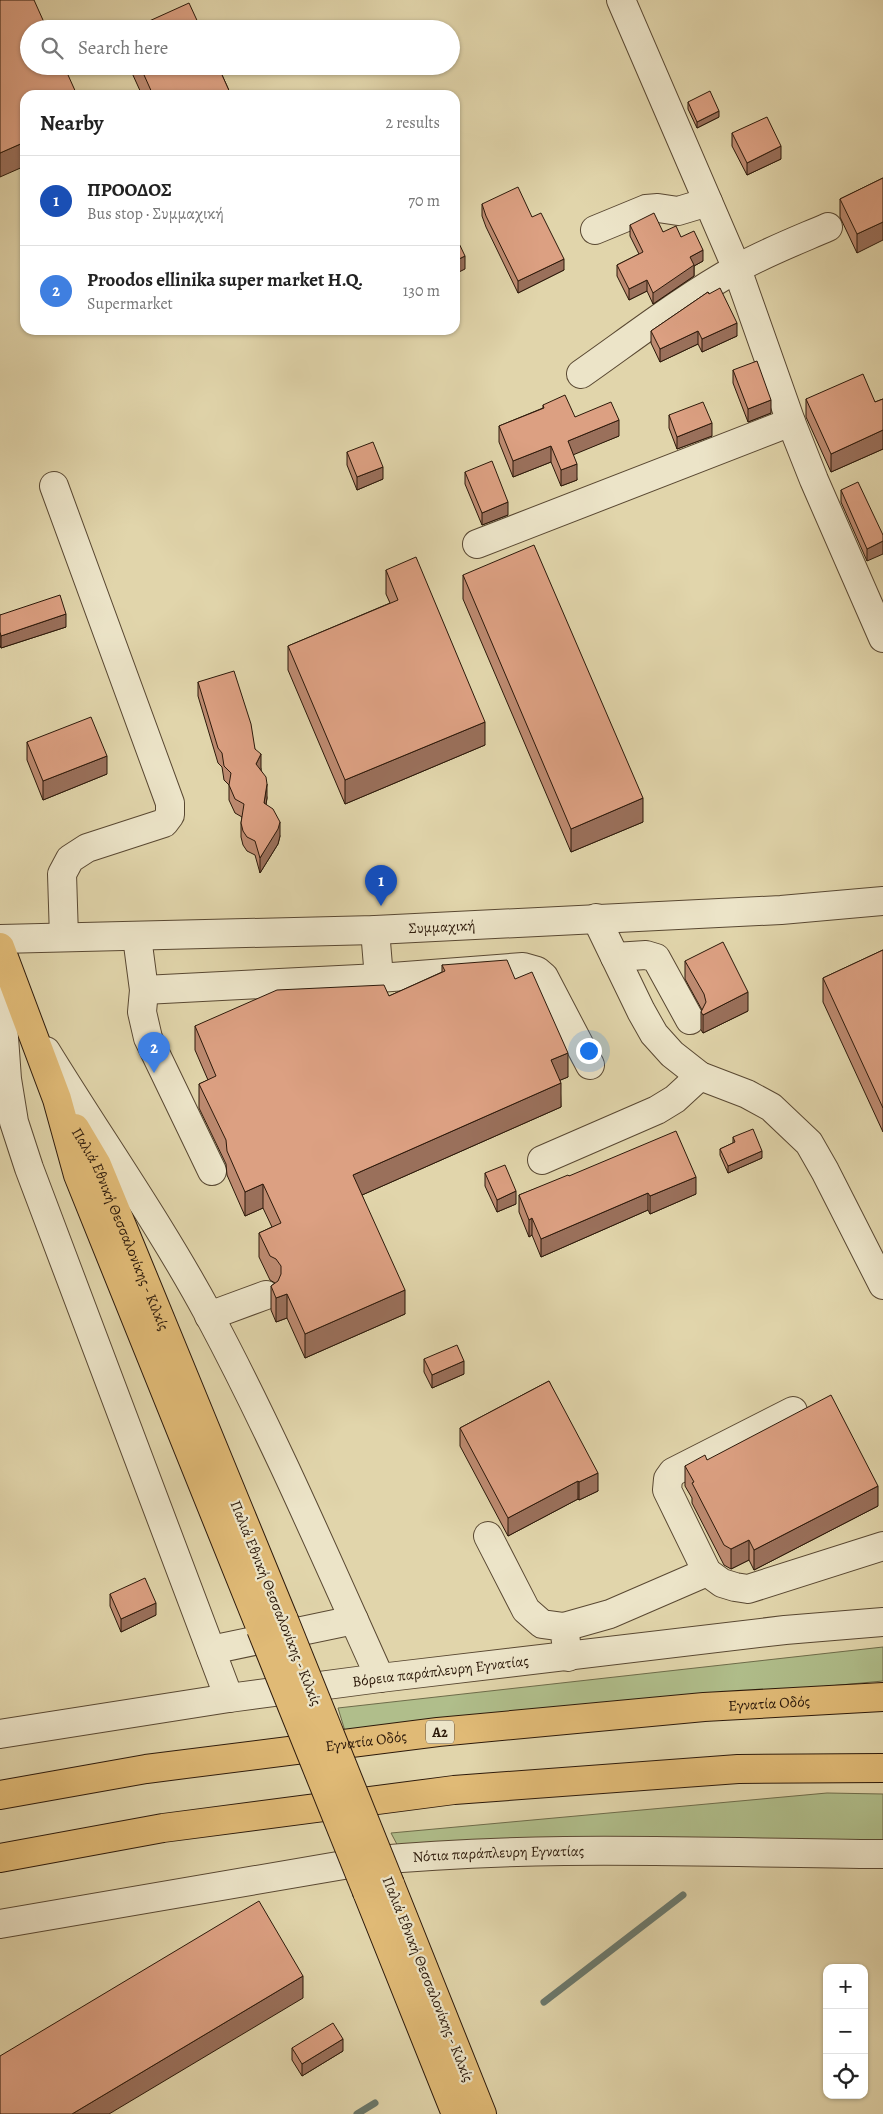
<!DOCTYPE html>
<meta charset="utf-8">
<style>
:root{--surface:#fff;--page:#f6f6f6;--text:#222;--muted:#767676;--line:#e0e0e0;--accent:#8f2418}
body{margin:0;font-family:Alegreya,serif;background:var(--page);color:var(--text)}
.controls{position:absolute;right:15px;bottom:15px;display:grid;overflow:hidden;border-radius:10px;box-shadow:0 1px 4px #0004}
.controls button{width:45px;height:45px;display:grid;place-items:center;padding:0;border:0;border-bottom:1px solid var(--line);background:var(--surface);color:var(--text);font:25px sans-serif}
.you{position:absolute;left:588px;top:1050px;width:18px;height:18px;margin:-12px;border:4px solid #fff;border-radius:50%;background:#1a73e8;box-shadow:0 0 0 8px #1a73e833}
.badge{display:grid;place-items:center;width:32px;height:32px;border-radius:50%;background:var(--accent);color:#fff;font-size:16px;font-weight:700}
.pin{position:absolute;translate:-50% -41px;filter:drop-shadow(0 1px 2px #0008)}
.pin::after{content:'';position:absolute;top:26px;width:18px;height:15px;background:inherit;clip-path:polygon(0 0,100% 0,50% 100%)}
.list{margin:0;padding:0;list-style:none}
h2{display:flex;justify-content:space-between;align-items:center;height:65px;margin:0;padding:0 20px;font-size:21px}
h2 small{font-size:16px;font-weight:400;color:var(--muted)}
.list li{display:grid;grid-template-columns:32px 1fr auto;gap:15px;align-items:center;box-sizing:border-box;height:90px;padding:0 20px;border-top:1px solid var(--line)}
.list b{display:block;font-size:19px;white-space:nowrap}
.list p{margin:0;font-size:16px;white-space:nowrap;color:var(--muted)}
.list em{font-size:16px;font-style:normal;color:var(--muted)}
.icon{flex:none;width:28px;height:28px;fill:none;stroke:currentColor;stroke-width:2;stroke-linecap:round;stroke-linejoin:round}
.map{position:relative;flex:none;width:883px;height:2114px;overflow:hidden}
.search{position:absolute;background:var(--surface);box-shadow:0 1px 4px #0004;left:20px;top:20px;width:440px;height:55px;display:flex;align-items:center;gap:12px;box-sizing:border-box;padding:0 18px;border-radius:28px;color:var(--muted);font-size:19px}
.panel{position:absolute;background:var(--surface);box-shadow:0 1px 4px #0004;left:20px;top:90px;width:440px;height:245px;border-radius:15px}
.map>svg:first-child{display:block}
.green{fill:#b0be8b;stroke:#6e6c4a}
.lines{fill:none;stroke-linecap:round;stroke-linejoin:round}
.stream{stroke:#6a786c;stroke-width:7}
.minor-casing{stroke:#594832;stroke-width:30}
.major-casing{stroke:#2c190a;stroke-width:30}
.highway-casing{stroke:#2c190a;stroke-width:30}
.minor{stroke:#ece4c8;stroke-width:28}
.major{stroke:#e0ba76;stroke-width:28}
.highway{stroke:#e0ba76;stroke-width:28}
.major-bridge-casing{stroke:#2c190a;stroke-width:30;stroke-linecap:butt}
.major-bridge{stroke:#e0ba76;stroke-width:28}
.wall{fill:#bd8a70;stroke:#2c190a}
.shaded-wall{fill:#9a705b;stroke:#2c190a}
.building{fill:#dca082;stroke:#2c190a}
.labels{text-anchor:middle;stroke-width:4.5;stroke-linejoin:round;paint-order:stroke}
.shield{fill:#ece4c8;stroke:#665643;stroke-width:1}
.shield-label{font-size:14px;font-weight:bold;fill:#2c190a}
.street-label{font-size:15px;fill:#2c190a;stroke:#ece4c8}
</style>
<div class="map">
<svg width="883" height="2114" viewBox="0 0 883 2114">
<rect width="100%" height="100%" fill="#e1d5ab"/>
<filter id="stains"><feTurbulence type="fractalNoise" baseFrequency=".004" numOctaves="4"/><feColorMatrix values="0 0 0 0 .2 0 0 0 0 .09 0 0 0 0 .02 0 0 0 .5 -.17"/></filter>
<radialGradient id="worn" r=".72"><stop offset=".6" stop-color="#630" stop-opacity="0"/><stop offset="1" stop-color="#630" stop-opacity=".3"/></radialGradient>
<g class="green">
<polygon points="883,1647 883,1681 345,1731 338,1708"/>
<polygon points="827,1793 883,1794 883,1840 536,1839 401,1852 391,1833"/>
</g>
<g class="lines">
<g class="stream">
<polyline points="544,2002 683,1895"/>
<polyline points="357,2114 375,2103"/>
</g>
<defs>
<g id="minor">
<polyline points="621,0 737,269 791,422 814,480 883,638"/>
<polyline points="595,230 646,209 658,208 678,211 708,202"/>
<path d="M581 374C631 339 685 297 738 268 767 252 798 240 828 227"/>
<polyline points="54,486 170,803 170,815 164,823 87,848 70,859 62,874 64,937"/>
<polyline points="477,544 791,422"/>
<polyline points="596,918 641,1011 654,1034 672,1054 700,1076 747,1094 771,1107 809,1143 825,1171 883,1285"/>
<polyline points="375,930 379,978"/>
<polyline points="137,937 144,990 142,1012 148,1038 212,1171"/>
<path id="s1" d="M0 939 375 930 781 910 883 901"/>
<polyline points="615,957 646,955 656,958 690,1020"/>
<polyline points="0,982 7,1079 14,1122 29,1168 229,1698"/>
<polyline points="144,990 379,978 523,967 537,971 544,977 590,1065"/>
<path d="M46 1051C100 1139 160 1224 209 1315 272 1433 325 1556 380 1678"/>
<polyline points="542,1160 657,1110 675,1099 700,1076"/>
<polyline points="209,1316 266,1295"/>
<polyline points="793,1411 673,1472 668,1479 667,1490 707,1572 722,1583 735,1587 748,1589 883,1546"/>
<polyline points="488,1536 526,1610 542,1624 564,1627 568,1657"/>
<polyline points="564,1627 610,1614 707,1572"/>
<polyline points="211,1650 354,1620"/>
<path id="s2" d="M0 1734 229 1698 380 1678 785 1630 883 1622"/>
<path id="s3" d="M0 1924 367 1861C538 1844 712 1853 883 1854"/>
</g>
<g id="major">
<polyline points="0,947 57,1099 78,1175 261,1629"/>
<path id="s4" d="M75 1128 97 1165 284 1620"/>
<polyline points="390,1884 482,2114"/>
<polyline points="367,1892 456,2114"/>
</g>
<g id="highway">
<path id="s5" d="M0 1795 146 1769 438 1732 704 1707 883 1697"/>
<polyline points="0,1858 163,1828 454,1790 738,1769 883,1768"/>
</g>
</defs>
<use href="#minor" class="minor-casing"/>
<use href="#major" class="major-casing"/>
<use href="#highway" class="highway-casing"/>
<use href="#minor" class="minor"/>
<use href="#major" class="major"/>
<use href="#highway" class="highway"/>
<defs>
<g id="major-bridge">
<polyline points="284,1620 390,1884"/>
<polyline points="261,1629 367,1892"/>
</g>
</defs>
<use href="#major-bridge" class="major-bridge-casing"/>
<use href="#major-bridge" class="major-bridge"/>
</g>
<g class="wall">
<polygon points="147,22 201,29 147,29"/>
<polygon points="132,66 218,66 231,95 142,95 132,73"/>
<polygon points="688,102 719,117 697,128 688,109"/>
<polygon points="732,133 781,159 747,175 732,146"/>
<polygon points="883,178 857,253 840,217 840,199"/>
<polygon points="482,204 532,217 564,270 518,293 486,227 482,216"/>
<polygon points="630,225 663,232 681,237 703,261 694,266 694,276 653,304 647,291 629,300 617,276 617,265 639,254 630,236"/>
<polygon points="708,292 737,336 702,352 698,344 660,362 651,343 651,331"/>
<polygon points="733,370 771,413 748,422 733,383"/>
<polygon points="806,399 875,402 883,399 883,449 831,472 806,417"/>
<polygon points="543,405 575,417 619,436 573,454 577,480 561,486 551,462 513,477 499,442 499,426 543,408"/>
<polygon points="669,415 712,436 677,449 669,428"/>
<polygon points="347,452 383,479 357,490 347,465"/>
<polygon points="465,472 508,515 482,525 465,484"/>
<polygon points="841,490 883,535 867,561 841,502"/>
<polygon points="386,570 485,745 345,804 288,670 288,646 390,603 386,594"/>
<polygon points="463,575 643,822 571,852 463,599"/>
<polygon points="0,615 66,627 1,648 0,645"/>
<polygon points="198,682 255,749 261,769 267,798 266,804 280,836 278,844 260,873 255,855 247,851 243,845 241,837 241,823 242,817 235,813 229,800 229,785 224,780 222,767 218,763 198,696"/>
<polygon points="27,742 107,774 43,800 27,760"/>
<polygon points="883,950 883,1132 823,1002 823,978"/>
<polygon points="685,961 748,1011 703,1033 701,1030 701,1012 702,1010 685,979"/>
<polygon points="442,965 515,979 568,1077 560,1080 561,1107 362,1195 405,1314 305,1358 287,1318 276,1322 271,1310 271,1286 275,1283 270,1280 259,1257 259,1233 272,1227 263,1208 245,1216 227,1175 226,1164 199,1108 199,1084 208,1080 195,1050 195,1026 389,996 442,972"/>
<polygon points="733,1137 762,1158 728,1173 720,1155 720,1149 733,1143"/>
<polygon points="485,1173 516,1204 497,1212 485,1186"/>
<polygon points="569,1176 696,1194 650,1214 648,1210 541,1257 532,1235 529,1237 519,1212 519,1195"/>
<polygon points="424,1359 464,1374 432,1388 424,1372"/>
<polygon points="549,1381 598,1491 579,1500 578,1499 508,1536 460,1446 460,1428"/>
<polygon points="707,1460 878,1506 754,1570 749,1560 731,1569 724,1565 692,1503 692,1498 685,1486 685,1466"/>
<polygon points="110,1594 156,1615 121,1632 110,1606"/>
<polygon points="292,2048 343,2051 302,2076 292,2060"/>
</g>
<g class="shaded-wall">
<polygon points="719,111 719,117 697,128 697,122"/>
<polygon points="25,142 25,166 0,177 0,153"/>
<polygon points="781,146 781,159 747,175 747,163"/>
<polygon points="883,222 883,240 857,253 857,234"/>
<polygon points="703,250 703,261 694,266 694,276 653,304 653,293 690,257"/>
<polygon points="465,256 465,269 455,274 455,261"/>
<polygon points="564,259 564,270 518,293 518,281"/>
<polygon points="647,280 647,291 629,300 629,289"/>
<polygon points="737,323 737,336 702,352 702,339"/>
<polygon points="698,331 698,344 660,362 660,349"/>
<polygon points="771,400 771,413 748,422 748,409"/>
<polygon points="619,420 619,436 568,457 568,441"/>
<polygon points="712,423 712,436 677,449 677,437"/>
<polygon points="883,430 883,449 831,472 831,454"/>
<polygon points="551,446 551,462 513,477 513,461"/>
<polygon points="577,464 577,480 561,486 561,470"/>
<polygon points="383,467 383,479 357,490 357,477"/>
<polygon points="508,502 508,515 482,525 482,513"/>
<polygon points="883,541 883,554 867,561 867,549"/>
<polygon points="66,614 66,627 1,648 1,636"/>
<polygon points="485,722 485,745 345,804 345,780"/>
<polygon points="261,754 261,769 256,778 256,764"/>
<polygon points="107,756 107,774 43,800 43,781"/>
<polygon points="267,784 267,798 264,817 264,803"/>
<polygon points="643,798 643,822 571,852 571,829"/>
<polygon points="280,822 280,836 278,844 260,873 260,858"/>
<polygon points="748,992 748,1011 703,1033 703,1015"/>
<polygon points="568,1053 568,1077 551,1084 551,1060"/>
<polygon points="561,1083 561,1107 353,1199 353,1175"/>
<polygon points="762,1151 762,1158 728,1173 728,1166"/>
<polygon points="696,1177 696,1194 650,1214 650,1196"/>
<polygon points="263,1184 263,1208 245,1216 245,1192"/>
<polygon points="516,1191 516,1204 497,1212 497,1200"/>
<polygon points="648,1193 648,1210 541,1257 541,1239"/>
<polygon points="532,1218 532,1235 529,1237 529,1220"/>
<polygon points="405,1290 405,1314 305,1358 305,1334"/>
<polygon points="287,1294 287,1318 276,1322 276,1298"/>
<polygon points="464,1361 464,1374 432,1388 432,1375"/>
<polygon points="598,1473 598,1491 579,1500 579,1482"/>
<polygon points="578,1481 578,1499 508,1536 508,1518"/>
<polygon points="878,1486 878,1506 754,1570 754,1550"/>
<polygon points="749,1540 749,1560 731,1569 731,1549"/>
<polygon points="156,1603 156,1615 121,1632 121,1619"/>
<polygon points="303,1976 303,1998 109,2114 72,2114"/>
<polygon points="343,2039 343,2051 302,2076 302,2064"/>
</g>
<g class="building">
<polygon points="0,0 34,0 47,29 29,29 29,66 64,66 77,95 25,95 25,142 0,153"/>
<polygon points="189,3 201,29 150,29 147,22"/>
<polygon points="140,66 218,66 231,95 153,95"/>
<polygon points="710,91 719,111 697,122 688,102"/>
<polygon points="767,117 781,146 747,163 732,133"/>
<polygon points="883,178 883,222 857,234 840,199"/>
<polygon points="518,187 532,217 541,213 564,259 518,281 486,216 482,204"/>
<polygon points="654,213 663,232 676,226 681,237 694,231 703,250 690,257 694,265 653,293 647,280 629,289 617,265 643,252 630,225"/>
<polygon points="455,235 465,256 455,261"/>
<polygon points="720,288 737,323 702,339 698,331 660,349 651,331 708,292 709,294"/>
<polygon points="757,361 771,400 748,409 733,370"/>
<polygon points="863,374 875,402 883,399 883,430 831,454 806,399"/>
<polygon points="565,395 575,417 611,402 619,420 568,441 577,464 561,470 551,446 513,461 499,426 544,408 543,405"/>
<polygon points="703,402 712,423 677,437 669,415"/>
<polygon points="373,442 383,467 357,477 347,452"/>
<polygon points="492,461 508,502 482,513 465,472"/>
<polygon points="858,482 883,535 883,541 867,549 841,490"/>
<polygon points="534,545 643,798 571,829 463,575"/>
<polygon points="416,557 485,722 345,780 288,646 398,600 386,570"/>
<polygon points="60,595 66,614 1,636 0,632 0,615"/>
<polygon points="234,671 251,724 255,749 261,754 256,764 266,777 267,784 264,803 273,809 280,822 278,829 260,858 255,841 247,837 243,831 241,823 244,804 235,799 229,785 231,773 224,766 222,753 218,748 198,682"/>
<polygon points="91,717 107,756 43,781 27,742"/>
<polygon points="723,942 748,992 703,1015 701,1012 706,1002 704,994 685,961"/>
<polygon points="883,950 883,1108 823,978"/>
<polygon points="507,960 515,979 532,972 568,1053 551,1060 561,1083 353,1175 405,1290 305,1334 287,1294 276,1298 271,1286 278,1281 281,1274 281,1266 276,1259 270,1256 259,1233 281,1223 263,1184 245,1192 227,1151 226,1140 199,1084 216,1076 195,1026 277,990 384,985 389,996 445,971 442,965"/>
<polygon points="753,1129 762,1151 728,1166 720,1149 735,1142 733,1137"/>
<polygon points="676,1131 696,1177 650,1196 648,1193 541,1239 532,1218 529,1220 519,1195 568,1175 569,1176"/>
<polygon points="505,1165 516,1191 497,1200 485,1173"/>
<polygon points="457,1345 464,1361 432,1375 424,1359"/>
<polygon points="549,1381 598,1473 579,1482 578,1481 508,1518 460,1428"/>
<polygon points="831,1395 878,1486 754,1550 749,1540 731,1549 724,1545 692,1483 694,1482 685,1466 705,1455 707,1460"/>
<polygon points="145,1578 156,1603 121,1619 110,1594"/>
<polygon points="259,1901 303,1976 72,2114 0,2114 0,2056"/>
<polygon points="333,2023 343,2039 302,2064 292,2048"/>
</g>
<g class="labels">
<rect class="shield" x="426" y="1720.5" width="28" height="23" rx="4"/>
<g class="shield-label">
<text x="440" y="1737">Α2</text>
</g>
<g class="street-label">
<text dy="5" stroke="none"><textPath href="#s1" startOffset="442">Συμμαχική</textPath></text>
<text dy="5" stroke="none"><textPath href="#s4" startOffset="111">Παλιά Εθνική Θεσσαλονίκης - Κιλκίς</textPath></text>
<text transform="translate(276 1603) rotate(68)" y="5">Παλιά Εθνική Θεσσαλονίκης - Κιλκίς</text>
<text dy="5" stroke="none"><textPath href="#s2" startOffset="445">Βόρεια παράπλευρη Εγνατίας</textPath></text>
<text dy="5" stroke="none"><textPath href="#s5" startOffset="775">Εγνατία Οδός</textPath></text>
<text dy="5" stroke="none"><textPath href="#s5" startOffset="370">Εγνατία Οδός</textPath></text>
<text dy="5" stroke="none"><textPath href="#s3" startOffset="504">Νότια παράπλευρη Εγνατίας</textPath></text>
<text transform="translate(428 1979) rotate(68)" y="5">Παλιά Εθνική Θεσσαλονίκης - Κιλκίς</text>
</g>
</g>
<rect width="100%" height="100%" filter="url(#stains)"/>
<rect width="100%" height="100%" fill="url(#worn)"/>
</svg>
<div class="controls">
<button>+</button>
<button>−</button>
<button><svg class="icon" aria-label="locate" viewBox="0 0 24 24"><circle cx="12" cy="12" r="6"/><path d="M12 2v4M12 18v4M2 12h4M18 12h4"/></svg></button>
</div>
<div class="you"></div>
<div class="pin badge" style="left:381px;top:906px;background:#1a4fb4">1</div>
<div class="pin badge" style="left:154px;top:1073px;background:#3f7fe0">2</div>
<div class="search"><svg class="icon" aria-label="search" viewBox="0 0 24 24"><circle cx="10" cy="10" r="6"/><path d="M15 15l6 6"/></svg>Search here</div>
<section class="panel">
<h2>Nearby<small>2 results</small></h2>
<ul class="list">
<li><span class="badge" style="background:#1a4fb4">1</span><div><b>ΠΡΟΟΔΟΣ</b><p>Bus stop · Συμμαχική</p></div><em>70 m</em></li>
<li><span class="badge" style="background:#3f7fe0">2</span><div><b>Proodos ellinika super market H.Q.</b><p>Supermarket</p></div><em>130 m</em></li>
</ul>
</section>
</div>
